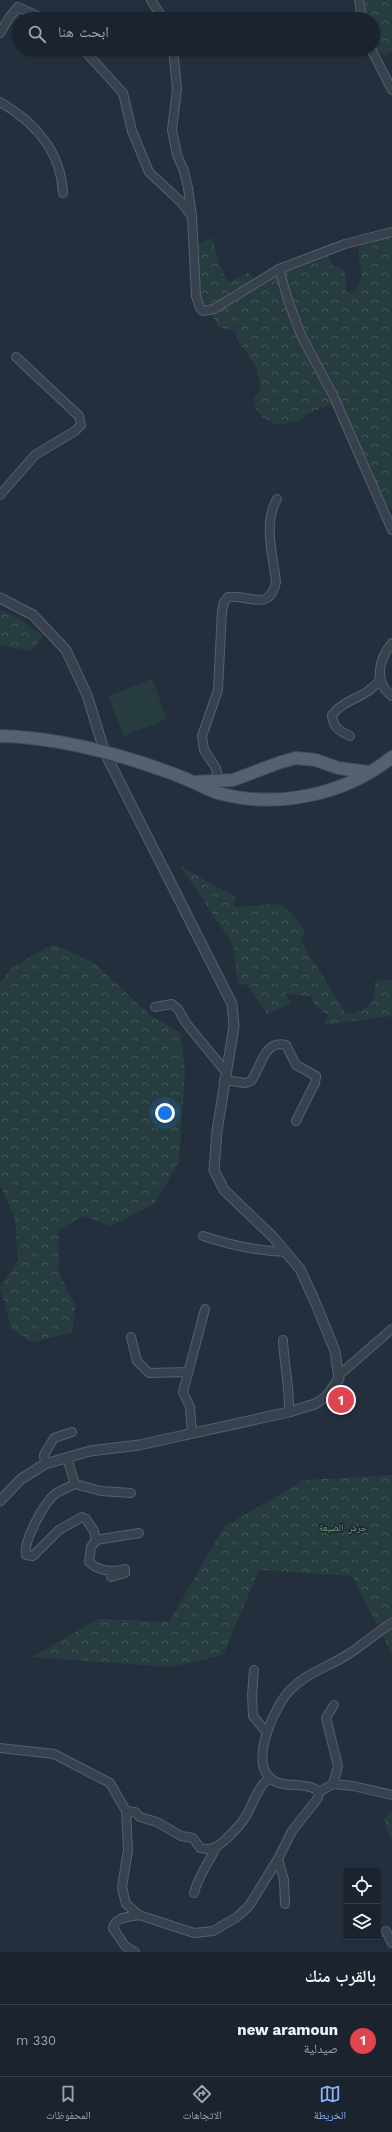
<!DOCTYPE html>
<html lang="ar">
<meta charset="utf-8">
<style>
:root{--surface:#1b232e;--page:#242b36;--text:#f1f3f6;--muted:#a0a4aa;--line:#39404a;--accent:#8ab4f8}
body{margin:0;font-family:"Work Sans","Noto Naskh Arabic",sans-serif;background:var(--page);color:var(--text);direction:rtl}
.controls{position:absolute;right:12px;bottom:12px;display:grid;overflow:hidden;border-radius:0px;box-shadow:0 1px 3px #0004}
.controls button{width:36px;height:36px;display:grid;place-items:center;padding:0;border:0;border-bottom:1px solid var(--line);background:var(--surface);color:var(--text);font:20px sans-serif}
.you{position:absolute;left:165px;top:1113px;width:14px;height:14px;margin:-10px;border:3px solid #fff;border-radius:50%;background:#1a73e8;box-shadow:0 0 0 6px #1a73e833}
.badge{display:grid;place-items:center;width:26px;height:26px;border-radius:50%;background:var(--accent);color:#fff;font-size:13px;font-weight:700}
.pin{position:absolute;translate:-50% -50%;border:2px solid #fff;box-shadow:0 1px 4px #0006}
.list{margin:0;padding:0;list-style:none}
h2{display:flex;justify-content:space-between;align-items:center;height:52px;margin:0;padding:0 16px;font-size:17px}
h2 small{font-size:13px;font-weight:400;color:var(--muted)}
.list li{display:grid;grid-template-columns:26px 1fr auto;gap:12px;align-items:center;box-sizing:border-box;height:72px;padding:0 16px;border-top:1px solid var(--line)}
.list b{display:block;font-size:15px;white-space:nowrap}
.list p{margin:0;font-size:13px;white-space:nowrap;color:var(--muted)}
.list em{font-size:13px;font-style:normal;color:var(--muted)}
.icon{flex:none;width:22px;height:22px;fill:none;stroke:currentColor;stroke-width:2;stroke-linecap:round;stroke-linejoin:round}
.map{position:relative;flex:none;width:392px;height:1952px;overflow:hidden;direction:ltr}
.search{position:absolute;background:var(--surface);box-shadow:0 1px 3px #0004;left:12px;right:12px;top:12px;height:44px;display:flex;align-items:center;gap:10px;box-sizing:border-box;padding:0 14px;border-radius:22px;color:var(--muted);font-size:15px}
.sheet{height:124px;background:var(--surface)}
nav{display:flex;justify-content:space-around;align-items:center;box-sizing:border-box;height:56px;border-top:1px solid var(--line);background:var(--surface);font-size:11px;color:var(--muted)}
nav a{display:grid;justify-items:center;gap:2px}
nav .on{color:var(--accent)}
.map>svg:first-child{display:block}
.forest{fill:url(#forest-crowns)}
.pitch{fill:#263c3f}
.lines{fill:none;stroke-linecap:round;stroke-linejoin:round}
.minor-casing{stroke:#565f6c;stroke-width:10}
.tertiary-casing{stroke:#565f6c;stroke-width:11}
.primary-casing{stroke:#414a57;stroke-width:14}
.minor{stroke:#38414e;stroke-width:8}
.tertiary{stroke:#38414e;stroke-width:9}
.primary{stroke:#56606e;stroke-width:12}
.labels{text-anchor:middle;stroke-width:3;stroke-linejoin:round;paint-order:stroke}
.park-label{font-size:10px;fill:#6b9a76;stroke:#1d2633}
</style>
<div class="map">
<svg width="392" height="1952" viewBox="0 0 392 1952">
<defs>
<pattern id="forest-crowns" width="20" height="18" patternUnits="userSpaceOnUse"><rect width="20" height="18" fill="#263c3f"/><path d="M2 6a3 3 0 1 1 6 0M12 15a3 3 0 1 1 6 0" fill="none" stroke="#435659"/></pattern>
</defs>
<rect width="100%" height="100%" fill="#242f3e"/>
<g class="forest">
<path d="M364 0H392V50L385 56C369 45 373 37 373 19H366Z"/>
<path d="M392 236V509L374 498 354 457 334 404 306 414 299 421 276 425 261 417 254 404V398L259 392 260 385 256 367 238 340 235 331 219 327 212 315C187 308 191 288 191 267 191 260 188 256 190 248L212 238 221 268 227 281 230 282 249 272 257 285 326 252 332 265 343 269 346 277V292L352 293 357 290 362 275 358 252 360 246Z"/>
<polygon points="0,609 20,619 43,636 32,651 0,645"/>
<path d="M181 867 237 898 234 901V906C248 909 275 900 285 907 292 913 299 924 305 931L301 941 346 1014C367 1013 377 1001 375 981L388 980 392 981V1016L324 1025 328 1015 316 1007 311 997 286 993 291 1004 267 1014 248 985 238 984 233 945Z"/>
<polygon points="53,944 94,963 150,1015 181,1033 185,1072 179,1162 154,1204 110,1226 84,1216 58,1230 59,1273 75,1305 72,1333 31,1342 12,1329 0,1288 18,1260 15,1219 0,1184 0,983 10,969"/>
<polygon points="392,1475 392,1654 352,1576 259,1570 223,1655 170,1667 32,1657 98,1619 169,1622 224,1527 304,1480"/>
<polygon points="392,1812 392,1844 384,1819"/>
</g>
<polygon class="pitch" points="152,679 167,719 124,736 108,696"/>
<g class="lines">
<defs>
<g id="minor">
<polyline points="151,0 163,19"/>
<polyline points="359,0 362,19"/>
<polyline points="0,33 9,18 18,7 44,19"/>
<polyline points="83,49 123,93 132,131 149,172 181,202 191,215"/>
<polyline points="173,49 177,89 172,130 177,155 184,171 188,188 192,216 196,296 200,308 203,311 214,309 279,269 345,244 392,232"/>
<polyline points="371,49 392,90"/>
<path d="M0 102C35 122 61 152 63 193"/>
<polyline points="279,269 288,300 301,335 334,397 392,530"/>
<polyline points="0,495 35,455 75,431 81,425 79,416 16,357"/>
<path d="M392 643C379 659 373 682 392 696"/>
<path d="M350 736C339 731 333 727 332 715 345 698 365 699 380 680"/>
<path d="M219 784 216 768 204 750 202 736 218 690 222 611 224 602 228 597C249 594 269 613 276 582 273 555 263 523 277 499"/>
<polyline points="155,1007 172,1004 178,1009 186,1023 226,1072"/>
<path d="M224 1080 245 1083 251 1081C261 1068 264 1039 286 1045L296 1065 316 1076 315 1083 296 1121"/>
<path d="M203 1236C230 1245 257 1251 286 1252"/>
<polyline points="131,1337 137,1361 149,1373 188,1372"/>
<path d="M283 1340C284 1365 290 1387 289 1412"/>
<polyline points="339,1375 392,1329"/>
<polyline points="192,1433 190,1407 183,1392 205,1309"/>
<polyline points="67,1458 75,1484 101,1491 131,1493"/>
<polyline points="45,1464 44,1455 54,1438 72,1432"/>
<path d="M75 1484C69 1487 61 1490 55 1494 44 1503 23 1541 26 1555L33 1556 59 1530 82 1517 86 1519 94 1531 96 1540 139 1533"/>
<path d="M96 1540 91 1547 89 1562C99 1572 112 1572 125 1569V1573L111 1577"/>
<polyline points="254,1670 252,1695 253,1716 267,1733"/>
<polyline points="0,1748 54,1754 110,1783 126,1811 128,1850 122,1887 126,1904 139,1915 194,1933 213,1931 237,1917 249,1906 278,1859 292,1831 318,1798 319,1792"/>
<polyline points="333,1784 338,1766 326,1718 334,1705"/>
<path d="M319 1792C306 1780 283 1790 270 1778 250 1759 275 1705 291 1689 308 1672 331 1666 350 1653 365 1643 377 1632 392 1623"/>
<polyline points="319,1792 333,1784 353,1786 392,1795"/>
<path d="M126 1811 135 1812 140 1817 157 1822 181 1836 193 1838 200 1848C211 1851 217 1847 225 1840 232 1833 239 1827 244 1819 252 1807 258 1785 270 1778"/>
<polyline points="278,1859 284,1880 285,1904"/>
<path d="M194 1893C198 1876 209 1863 216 1847"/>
<polyline points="386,1931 392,1943"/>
<path d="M135 1952 125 1946 113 1928C116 1916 129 1917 139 1915"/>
</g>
<polyline id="tertiary" points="0,598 33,615 66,650 87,695 105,753 232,1004 234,1026 217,1131 214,1170 224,1190 272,1236 300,1269 316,1304 335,1351 339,1379 327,1396 315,1404 289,1412 139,1445 90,1451 45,1464 21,1479 0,1501"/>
<g id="primary">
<path d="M0 736C47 737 95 748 139 762 157 768 176 774 193 782 202 786 209 790 218 793 277 809 345 795 392 757"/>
<polyline points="194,782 233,780 281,762 296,758 316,760 338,768 368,772"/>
</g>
</defs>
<use href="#minor" class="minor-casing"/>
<use href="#tertiary" class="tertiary-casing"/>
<use href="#primary" class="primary-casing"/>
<use href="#minor" class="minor"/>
<use href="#tertiary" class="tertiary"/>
<use href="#primary" class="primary"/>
</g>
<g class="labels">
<g class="park-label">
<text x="343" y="1531">حرش الضيعة</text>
</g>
</g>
</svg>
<div class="controls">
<button><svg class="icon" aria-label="locate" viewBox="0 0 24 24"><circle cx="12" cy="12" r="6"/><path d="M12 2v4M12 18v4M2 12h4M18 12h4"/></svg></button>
<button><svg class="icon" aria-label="layers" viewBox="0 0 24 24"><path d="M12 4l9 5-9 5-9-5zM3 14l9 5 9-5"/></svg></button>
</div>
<div class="you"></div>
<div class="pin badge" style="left:341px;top:1400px;background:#e0444e">1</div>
<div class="search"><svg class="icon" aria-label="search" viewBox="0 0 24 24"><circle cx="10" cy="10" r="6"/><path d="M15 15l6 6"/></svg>ابحث هنا</div>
</div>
<section class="sheet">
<h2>بالقرب منك<small></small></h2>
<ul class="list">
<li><span class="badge" style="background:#e0444e">1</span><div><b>new aramoun</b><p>صيدلية</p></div><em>330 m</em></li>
</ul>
</section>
<nav>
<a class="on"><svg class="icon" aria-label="map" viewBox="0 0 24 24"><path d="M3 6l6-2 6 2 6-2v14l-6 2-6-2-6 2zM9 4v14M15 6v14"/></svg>الخريطة</a>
<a><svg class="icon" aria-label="directions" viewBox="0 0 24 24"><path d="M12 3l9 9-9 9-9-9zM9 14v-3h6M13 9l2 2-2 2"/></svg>الاتجاهات</a>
<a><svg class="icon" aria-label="saved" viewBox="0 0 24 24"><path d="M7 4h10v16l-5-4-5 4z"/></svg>المحفوظات</a>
</nav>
